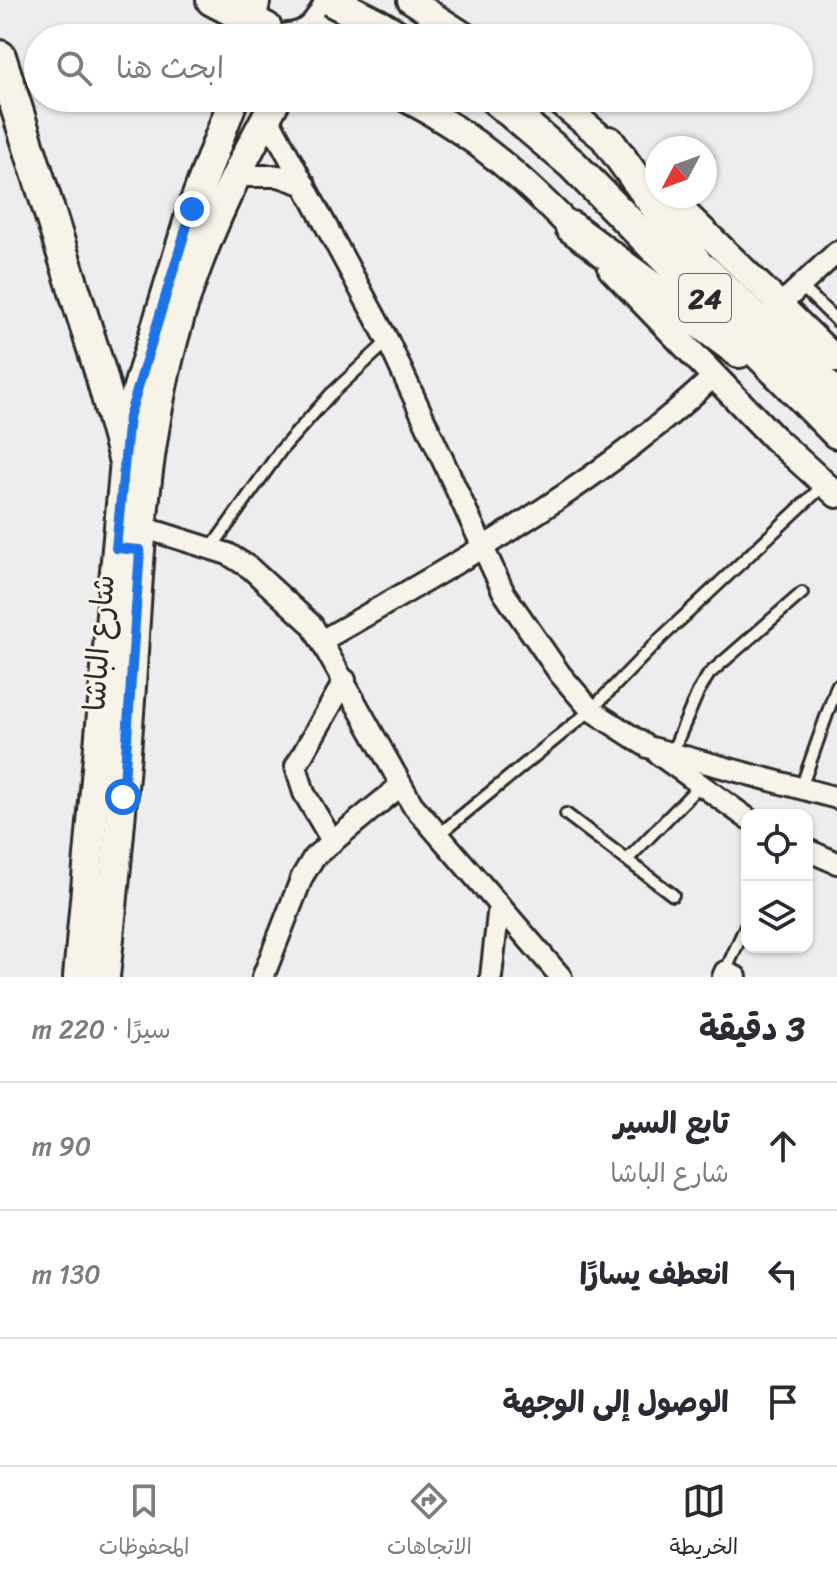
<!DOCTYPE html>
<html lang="ar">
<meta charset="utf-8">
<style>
:root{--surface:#fff;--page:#f7f7f7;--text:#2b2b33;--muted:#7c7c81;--line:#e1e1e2;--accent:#2b2b2b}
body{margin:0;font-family:Sriracha,"Playpen Sans Arabic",sans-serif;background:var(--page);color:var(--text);direction:rtl}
.controls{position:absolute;right:24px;bottom:24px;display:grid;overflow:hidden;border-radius:16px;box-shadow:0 2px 6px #0004}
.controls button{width:72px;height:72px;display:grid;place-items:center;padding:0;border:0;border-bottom:2px solid var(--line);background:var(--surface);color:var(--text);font:40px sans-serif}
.compass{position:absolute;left:645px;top:136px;width:72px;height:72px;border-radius:50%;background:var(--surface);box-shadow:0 2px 6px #0004;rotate:229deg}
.stop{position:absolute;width:24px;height:24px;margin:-18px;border:6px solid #1a73e8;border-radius:50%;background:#fff}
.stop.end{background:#1a73e8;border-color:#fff;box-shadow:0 2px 8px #0008}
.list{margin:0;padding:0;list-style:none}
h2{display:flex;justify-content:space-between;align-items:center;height:104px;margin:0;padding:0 32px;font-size:34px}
h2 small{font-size:26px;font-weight:400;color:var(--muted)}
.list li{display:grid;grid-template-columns:52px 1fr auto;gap:24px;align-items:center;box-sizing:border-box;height:128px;padding:0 32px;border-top:2px solid var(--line)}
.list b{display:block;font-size:30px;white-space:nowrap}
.list p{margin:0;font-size:26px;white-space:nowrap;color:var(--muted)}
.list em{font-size:26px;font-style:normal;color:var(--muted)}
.icon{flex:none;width:44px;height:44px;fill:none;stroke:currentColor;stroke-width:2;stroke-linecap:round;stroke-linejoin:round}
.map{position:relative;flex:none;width:837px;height:977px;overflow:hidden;direction:ltr}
.search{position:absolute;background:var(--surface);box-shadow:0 2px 6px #0004;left:24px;right:24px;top:24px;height:88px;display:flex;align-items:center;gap:20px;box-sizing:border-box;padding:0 28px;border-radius:44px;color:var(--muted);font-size:30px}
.sheet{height:488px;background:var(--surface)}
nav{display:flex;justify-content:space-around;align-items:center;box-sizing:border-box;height:112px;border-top:2px solid var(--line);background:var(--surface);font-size:22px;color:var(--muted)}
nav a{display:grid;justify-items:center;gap:4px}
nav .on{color:var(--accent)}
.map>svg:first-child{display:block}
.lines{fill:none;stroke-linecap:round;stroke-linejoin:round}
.service-casing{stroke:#2b2b2b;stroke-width:16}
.minor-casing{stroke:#2b2b2b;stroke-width:26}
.tertiary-casing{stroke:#2b2b2b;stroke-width:30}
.secondary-casing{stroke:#2b2b2b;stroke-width:34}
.primary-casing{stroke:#2b2b2b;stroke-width:36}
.service{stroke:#f7f3e8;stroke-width:10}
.minor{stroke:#f7f3e8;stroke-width:20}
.tertiary{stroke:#f7f3e8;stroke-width:24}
.secondary{stroke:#f7f3e8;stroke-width:28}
.primary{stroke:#f7f3e8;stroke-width:30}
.primary-bridge-casing{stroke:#2b2b2b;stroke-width:36;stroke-linecap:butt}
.primary-bridge{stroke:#f7f3e8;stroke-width:30}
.route{stroke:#1a73e8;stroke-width:10}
.labels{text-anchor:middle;stroke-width:6;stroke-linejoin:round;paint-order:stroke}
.shield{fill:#f7f3e8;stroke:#686764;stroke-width:2}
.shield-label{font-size:28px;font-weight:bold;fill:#2b2b2b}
.street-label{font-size:30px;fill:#2b2b2b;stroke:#f7f3e8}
</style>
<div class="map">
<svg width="837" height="977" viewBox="0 0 837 977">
<rect width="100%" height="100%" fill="#ecedec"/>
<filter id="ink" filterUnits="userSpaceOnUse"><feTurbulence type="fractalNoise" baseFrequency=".0125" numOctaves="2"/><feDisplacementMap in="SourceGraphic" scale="16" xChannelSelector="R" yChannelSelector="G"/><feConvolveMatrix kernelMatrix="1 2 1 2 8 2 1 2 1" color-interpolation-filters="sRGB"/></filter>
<g filter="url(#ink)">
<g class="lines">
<defs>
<g id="service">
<polyline points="801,286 837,321"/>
<polyline points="212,547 281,450 330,395 388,341"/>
<polyline points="672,753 698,692 709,674 802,593"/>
<polyline points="801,788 837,686"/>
<polyline points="566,814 673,895"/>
<polyline points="437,836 591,710 661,638 825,484"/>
<polyline points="627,860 700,785"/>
<polyline points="725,972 747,923"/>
</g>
<g id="minor">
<polyline points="267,116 388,341 504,593 560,674 591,710 648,747 837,798"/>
<polyline points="233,176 279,176 305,185"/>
<polyline points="780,305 837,252"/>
<polyline points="142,527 228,554 250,568 312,625 412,804 561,977"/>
<path d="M323 640C461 561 598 486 714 376"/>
<polyline points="658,754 747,818"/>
<polyline points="331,839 304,793 296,766 345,680"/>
<polyline points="807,850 837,863"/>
<polyline points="263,977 302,877 314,857 400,786"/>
<polyline points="491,977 499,905"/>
<polyline points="723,977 725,972 736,977"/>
</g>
<g id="tertiary">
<polyline points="410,0 469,38"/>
<path d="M404 98C475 134 528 183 583 240"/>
<polyline points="554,98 623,155"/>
<polyline points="668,196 837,360"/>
<polyline points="611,269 774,438 837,495"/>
</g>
<g id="secondary">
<polyline points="248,38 255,2"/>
<path d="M288 38C313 36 320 20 331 0"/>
<polyline points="78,977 129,417 192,209 234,98"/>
<path d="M105 977C115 880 124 784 131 686 138 570 143 450 174 337 197 252 234 175 277 98"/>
</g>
<g id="primary">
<polyline points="212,0 266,28"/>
<polyline points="379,25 401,38"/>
<polyline points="0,56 100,371 125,462"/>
<polyline points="494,98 572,164 837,433"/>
<polyline points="609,142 696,262"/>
<polyline points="571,227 739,352"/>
<polyline points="705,270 837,396"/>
</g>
</defs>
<use href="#service" class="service-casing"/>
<use href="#minor" class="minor-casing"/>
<use href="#tertiary" class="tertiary-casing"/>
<use href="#secondary" class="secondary-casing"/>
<use href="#primary" class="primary-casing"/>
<use href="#service" class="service"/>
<use href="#minor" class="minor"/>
<use href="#tertiary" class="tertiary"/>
<use href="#secondary" class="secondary"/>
<use href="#primary" class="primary"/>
<defs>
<polyline id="primary-bridge" points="330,0 379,25"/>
</defs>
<use href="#primary-bridge" class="primary-bridge-casing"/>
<use href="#primary-bridge" class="primary-bridge"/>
</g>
</g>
<g class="lines" filter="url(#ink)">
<polyline class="route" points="123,797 140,550 116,548 129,417 192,209"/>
</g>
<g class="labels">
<rect class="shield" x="679" y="274" width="52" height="48" rx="6"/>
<g class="shield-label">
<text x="705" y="308">24</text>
</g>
<g class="street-label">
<text transform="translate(99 643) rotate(-86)" y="10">شارع الباشا</text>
</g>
</g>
</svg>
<div class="controls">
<button><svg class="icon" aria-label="locate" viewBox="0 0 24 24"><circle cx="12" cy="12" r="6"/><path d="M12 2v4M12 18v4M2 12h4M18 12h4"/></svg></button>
<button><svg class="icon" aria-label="layers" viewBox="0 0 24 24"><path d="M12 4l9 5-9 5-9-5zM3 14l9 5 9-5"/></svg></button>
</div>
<svg class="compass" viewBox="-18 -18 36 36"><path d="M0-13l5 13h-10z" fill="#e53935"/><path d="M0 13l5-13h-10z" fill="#7c7c81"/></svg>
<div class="stop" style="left:123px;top:797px"></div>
<div class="stop end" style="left:192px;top:209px"></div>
<div class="search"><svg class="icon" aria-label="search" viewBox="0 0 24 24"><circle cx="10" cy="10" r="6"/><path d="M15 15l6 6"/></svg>ابحث هنا</div>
</div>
<section class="sheet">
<h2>3 دقيقة<small>سيرًا · 220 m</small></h2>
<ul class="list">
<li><svg class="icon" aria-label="ahead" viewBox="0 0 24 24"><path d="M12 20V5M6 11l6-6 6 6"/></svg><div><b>تابع السير</b><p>شارع الباشا</p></div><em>90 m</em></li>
<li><svg class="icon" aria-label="left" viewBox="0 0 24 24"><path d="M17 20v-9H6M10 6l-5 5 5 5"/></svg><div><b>انعطف يسارًا</b></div><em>130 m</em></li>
<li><svg class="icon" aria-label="arrive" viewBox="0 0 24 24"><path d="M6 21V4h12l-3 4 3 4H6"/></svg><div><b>الوصول إلى الوجهة</b></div></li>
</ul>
</section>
<nav>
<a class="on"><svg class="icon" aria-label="map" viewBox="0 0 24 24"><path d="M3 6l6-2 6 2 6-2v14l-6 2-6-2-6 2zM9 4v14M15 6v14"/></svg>الخريطة</a>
<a><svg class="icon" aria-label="directions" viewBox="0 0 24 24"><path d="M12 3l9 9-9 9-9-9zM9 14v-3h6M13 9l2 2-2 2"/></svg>الاتجاهات</a>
<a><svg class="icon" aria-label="saved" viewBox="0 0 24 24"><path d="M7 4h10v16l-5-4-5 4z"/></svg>المحفوظات</a>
</nav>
